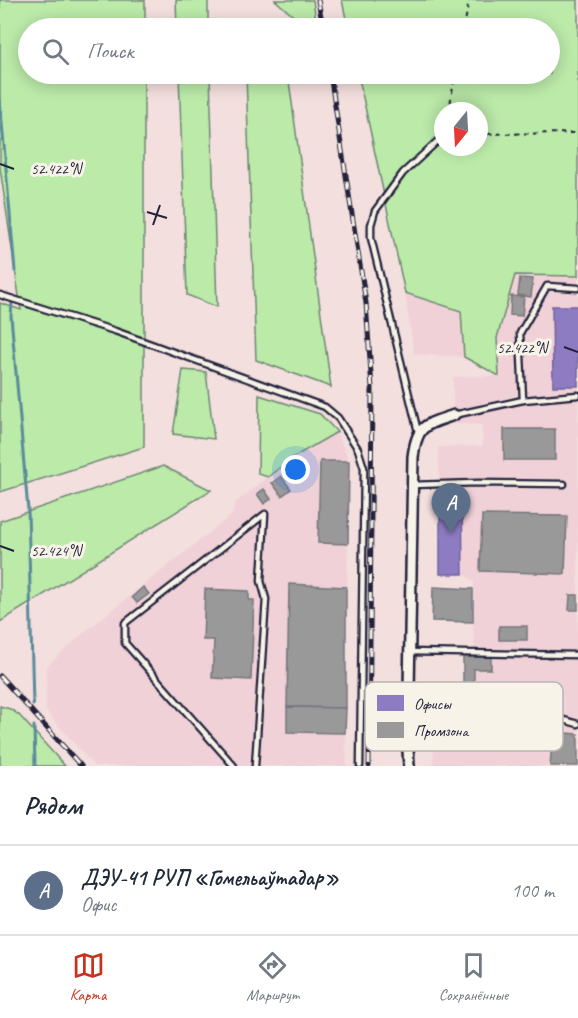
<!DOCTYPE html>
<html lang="ru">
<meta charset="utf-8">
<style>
:root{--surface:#fff;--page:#f2f2f3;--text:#1f2937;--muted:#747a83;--line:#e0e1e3;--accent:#c8321e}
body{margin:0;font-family:Caveat,sans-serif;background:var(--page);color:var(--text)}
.compass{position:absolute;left:434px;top:102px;width:54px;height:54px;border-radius:50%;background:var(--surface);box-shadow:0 3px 15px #0003;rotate:198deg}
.you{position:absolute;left:296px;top:470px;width:21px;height:21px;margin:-15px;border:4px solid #fff;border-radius:50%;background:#1a73e8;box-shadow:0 0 0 9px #1a73e833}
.badge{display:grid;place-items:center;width:39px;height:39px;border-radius:50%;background:var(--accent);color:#fff;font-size:20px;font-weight:700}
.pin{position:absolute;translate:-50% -50px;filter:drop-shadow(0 2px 3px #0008)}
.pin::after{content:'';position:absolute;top:32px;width:21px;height:18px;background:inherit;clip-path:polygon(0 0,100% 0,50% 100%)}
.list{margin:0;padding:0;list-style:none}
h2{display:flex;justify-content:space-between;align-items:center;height:78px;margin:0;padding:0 24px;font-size:26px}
h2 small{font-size:20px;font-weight:400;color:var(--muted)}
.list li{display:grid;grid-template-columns:39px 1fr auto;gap:18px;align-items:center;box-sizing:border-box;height:90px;padding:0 24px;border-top:2px solid var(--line)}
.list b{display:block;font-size:22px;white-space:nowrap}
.list p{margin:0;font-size:20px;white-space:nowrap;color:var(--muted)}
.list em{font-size:20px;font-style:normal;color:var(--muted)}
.icon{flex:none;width:33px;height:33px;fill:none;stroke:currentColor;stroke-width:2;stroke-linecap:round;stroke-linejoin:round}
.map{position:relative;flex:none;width:578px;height:766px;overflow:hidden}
.search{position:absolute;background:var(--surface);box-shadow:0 3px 15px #0003;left:18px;right:18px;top:18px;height:66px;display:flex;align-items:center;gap:15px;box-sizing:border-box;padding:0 21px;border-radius:33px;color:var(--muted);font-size:22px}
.sheet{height:168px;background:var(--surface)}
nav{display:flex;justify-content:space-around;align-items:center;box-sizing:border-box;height:84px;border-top:2px solid var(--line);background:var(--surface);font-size:16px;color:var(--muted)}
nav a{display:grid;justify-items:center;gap:3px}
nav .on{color:var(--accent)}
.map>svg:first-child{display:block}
.built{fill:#f0d1d7}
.green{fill:#bbeaa9;stroke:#6e8672;stroke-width:1.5;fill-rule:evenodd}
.offices{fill:#8e7cc3;stroke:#6e619a;stroke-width:1.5}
.industry{fill:#999;stroke:#75757d;stroke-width:1.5}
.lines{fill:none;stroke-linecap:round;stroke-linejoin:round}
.stream{stroke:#5a8b99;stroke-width:3}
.lane-casing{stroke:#22223b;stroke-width:9}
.street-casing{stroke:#22223b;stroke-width:14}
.path{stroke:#22223b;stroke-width:2;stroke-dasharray:4.5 4.5;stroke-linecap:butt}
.lane{stroke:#f7f3e8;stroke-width:4.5}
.street{stroke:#f7f3e8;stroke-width:9}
.rail-casing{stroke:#22223b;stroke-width:5}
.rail{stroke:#f7f3e8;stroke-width:3;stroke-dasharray:9;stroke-linecap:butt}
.ticks{fill:none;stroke:#22223b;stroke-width:2}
.key{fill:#f7f3e8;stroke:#b7b4b4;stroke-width:1.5}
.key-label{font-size:16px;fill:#22223b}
.ticks-label{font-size:15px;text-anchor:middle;fill:#22223b;stroke:#f7f3e8;stroke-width:6;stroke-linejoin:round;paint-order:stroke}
</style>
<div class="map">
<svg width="578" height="766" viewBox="0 0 578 766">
<rect width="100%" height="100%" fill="#f3dfde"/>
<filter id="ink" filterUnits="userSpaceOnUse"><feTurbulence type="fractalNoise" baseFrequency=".0167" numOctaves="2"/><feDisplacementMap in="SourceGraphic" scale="12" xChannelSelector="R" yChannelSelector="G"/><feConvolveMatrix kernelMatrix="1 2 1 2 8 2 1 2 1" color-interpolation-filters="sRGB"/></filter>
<g filter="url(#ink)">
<g class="built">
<polygon points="515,275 578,276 578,766 433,766 435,722 464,723 465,703 463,690 463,656 475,656 473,622 474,581 463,574 440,574 440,492 438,447 483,446 482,425 453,424 453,377 499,376 497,338"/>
<polygon points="405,293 461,311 464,357 414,354"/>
<polygon points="337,432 349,461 345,733 347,766 94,766 46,711 47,666 86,631 233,514 235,503 292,458"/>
</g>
<g class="green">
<polygon points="0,0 145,0 145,28 28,28 28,74 144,74 144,447 0,492 0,303 21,310 0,168"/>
<polygon points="176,0 208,0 208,28 177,28"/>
<polygon points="275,0 313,0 317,28 307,28"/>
<path d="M342 0H578V276L515 275 497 338 499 376 464 357 461 311 405 293 358 74H550V28H348ZM443 111H479V147H443Z"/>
<polygon points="179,74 210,74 217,307 187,295"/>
<polygon points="246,74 288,74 331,387 256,360"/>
<polygon points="183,370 206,372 214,439 173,434"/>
<polygon points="259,395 320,414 337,432 292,458 268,477 258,474"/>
<polygon points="163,466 211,490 0,622 0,521"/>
<polygon points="0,706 10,709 19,715 65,766 0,766"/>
</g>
<g class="offices">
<polygon points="552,306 578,306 578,386 553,386"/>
<polygon points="440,492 462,493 463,574 440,574"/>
</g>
<g class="industry">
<polygon points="520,278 533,279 531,297 518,295"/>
<polygon points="511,296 524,297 522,316 510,315"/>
<rect x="504" y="429" width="51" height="31"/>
<polygon points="320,461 349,461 348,544 318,543"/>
<polygon points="281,476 291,489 282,496 272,483"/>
<polygon points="264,489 271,499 264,504 257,494"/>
<polygon points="482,515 567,516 565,574 480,571"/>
<polygon points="289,584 346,587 346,708 287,707"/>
<polygon points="143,587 149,594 137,603 132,597"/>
<polygon points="433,587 473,589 473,622 432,621"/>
<polygon points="205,589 249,591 249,600 254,600 251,680 212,678 214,640 203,640"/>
<polygon points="570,595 578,595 578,610 569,610"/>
<rect x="499" y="626" width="28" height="14"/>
<polygon points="463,656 491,656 491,669 474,669 474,691 463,690"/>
<polygon points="287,707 346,708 345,733 287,732"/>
<polygon points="553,732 578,734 578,766 550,766"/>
</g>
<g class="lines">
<g class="stream">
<polyline points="0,100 15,271"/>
<polyline points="12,302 11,316 28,510 33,705"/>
<polyline points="34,726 35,766"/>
</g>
<defs>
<g id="lane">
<polyline points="0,295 115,331 325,407 338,418 358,449 364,468 360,766"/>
<polyline points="523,400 520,333 547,286 578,288"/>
<polyline points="454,415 523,400 578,395"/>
<polyline points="418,432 371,238 371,225 375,211 403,173 443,136"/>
<polyline points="411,485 478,483 564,484"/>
<polyline points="409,652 578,655"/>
<polyline points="408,702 511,705 578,724"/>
<polyline points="234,766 125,643 125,623 265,514 261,581 266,599 255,766"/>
</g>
<path id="street" d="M409 766 408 750 413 457C417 424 425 425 454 415"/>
</defs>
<use href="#lane" class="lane-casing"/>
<use href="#street" class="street-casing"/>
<g class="path">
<polyline points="464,28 469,0"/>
<polyline points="449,111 455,74"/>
<polyline points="479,134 578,133"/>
</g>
<use href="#lane" class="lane"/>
<use href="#street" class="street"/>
<defs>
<g id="rail">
<polyline points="318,0 323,28"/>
<polyline points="330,74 366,303 372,388 369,766"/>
<polyline points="0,676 81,766"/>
</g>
</defs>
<use href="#rail" class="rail-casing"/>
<use href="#rail" class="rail"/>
</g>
</g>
<path class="ticks" d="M0 164 14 169M147 212 167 218M153 225 160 205M564 347 578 352M0 546 14 551"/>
<rect x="365" y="682" width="198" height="69" rx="9" class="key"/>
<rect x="377" y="695" width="27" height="16" fill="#8e7cc3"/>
<rect x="377" y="722" width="27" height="16" fill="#999"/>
<g class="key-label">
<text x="414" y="709">Офисы</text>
<text x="414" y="736">Промзона</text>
</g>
<g class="ticks-label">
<text x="56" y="174">52.422°N</text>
<text x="522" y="353">52.422°N</text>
<text x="56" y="556">52.424°N</text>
</g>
</svg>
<svg class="compass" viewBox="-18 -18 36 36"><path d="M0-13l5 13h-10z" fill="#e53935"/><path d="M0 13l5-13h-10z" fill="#747a83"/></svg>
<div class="you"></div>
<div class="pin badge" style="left:451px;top:533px;background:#5c6f8a">A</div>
<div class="search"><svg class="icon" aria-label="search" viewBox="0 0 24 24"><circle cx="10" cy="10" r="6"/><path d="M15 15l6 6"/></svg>Поиск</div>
</div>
<section class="sheet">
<h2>Рядом<small></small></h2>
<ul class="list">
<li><span class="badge" style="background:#5c6f8a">A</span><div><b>ДЭУ-41 РУП «Гомельаўтадар»</b><p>Офис</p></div><em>100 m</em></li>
</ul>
</section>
<nav>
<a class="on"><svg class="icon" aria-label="map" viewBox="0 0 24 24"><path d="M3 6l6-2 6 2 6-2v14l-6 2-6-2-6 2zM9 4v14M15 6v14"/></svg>Карта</a>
<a><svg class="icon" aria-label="directions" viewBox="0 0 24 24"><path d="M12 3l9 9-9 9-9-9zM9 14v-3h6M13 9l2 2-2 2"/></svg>Маршрут</a>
<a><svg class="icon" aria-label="saved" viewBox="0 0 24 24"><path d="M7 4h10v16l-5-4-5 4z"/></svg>Сохранённые</a>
</nav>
